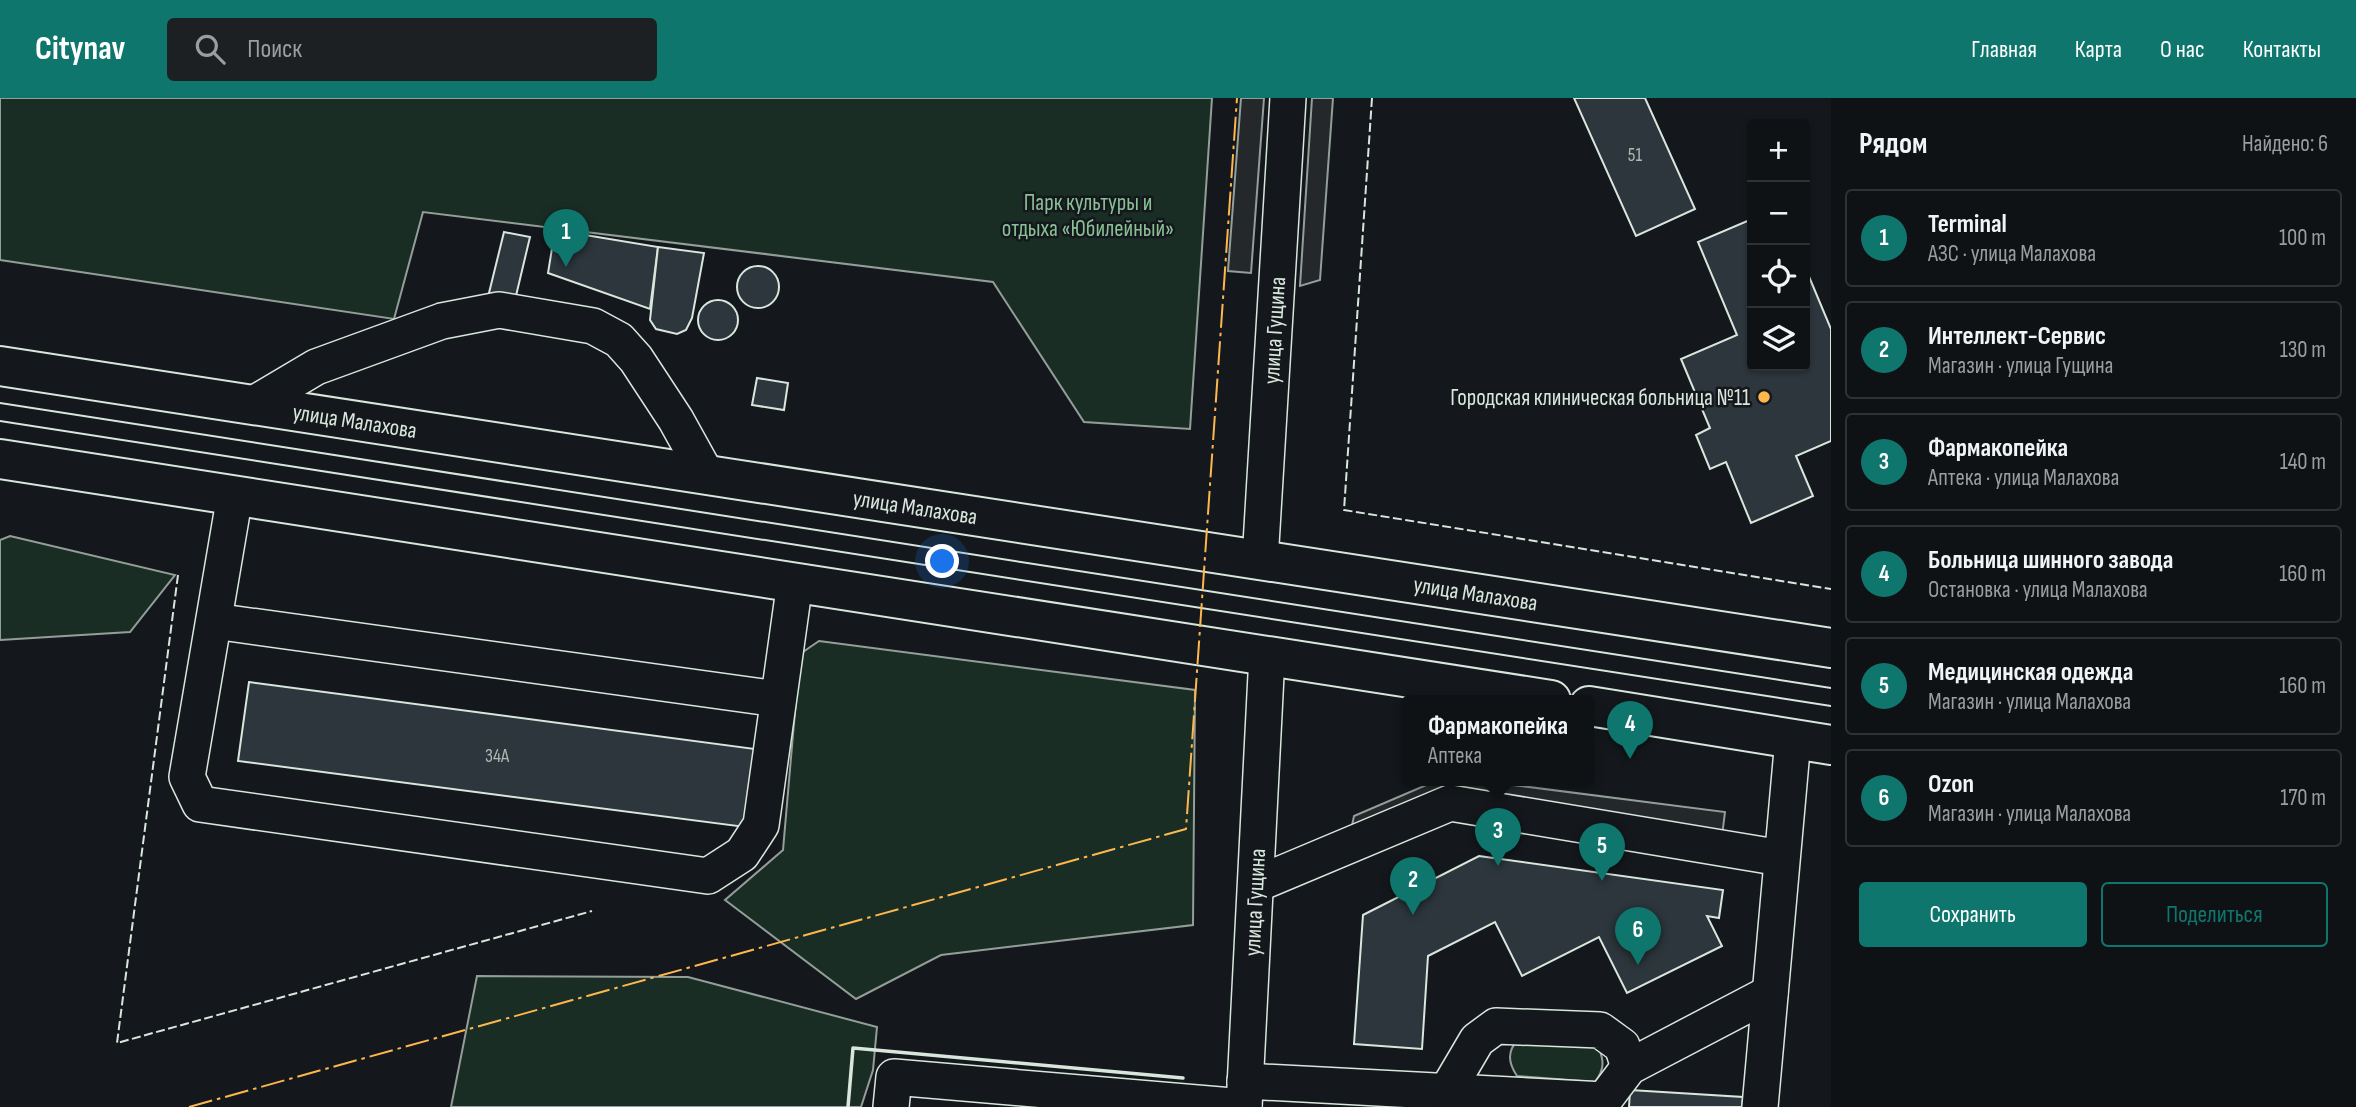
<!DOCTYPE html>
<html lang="ru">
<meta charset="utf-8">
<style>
:root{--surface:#0f1215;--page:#1d2022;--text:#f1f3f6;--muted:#9b9ea0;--line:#2f3234;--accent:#0f766e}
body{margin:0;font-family:"Sofia Sans Condensed",sans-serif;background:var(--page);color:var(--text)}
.controls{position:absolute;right:21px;top:21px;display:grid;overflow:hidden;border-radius:7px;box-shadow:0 2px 5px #0004}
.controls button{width:63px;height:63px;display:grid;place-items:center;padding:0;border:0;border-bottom:2px solid var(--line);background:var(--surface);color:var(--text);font:35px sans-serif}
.you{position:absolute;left:943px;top:464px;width:24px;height:24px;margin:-18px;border:5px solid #fff;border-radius:50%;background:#1a73e8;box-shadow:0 0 0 10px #1a73e833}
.badge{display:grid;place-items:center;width:46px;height:46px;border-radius:50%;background:var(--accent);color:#fff;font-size:23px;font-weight:700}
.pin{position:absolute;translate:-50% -58px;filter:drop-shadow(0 2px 4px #0008)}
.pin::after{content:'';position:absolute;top:37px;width:24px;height:21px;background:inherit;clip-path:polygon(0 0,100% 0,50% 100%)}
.popup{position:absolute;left:1402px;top:597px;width:192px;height:91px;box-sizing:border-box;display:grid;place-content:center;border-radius:7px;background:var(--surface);filter:drop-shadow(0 2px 5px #0005);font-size:23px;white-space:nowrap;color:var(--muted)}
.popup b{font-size:26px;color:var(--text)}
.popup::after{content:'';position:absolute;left:50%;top:100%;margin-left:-14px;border:14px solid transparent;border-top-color:var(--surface)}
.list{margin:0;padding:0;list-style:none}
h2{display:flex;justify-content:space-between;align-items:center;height:91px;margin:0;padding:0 28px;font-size:30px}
h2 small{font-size:23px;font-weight:400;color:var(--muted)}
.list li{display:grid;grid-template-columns:46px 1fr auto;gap:21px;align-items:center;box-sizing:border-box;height:98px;margin:0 14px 14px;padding:0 14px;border:2px solid var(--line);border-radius:7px}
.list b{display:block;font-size:26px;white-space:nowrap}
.list p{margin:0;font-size:23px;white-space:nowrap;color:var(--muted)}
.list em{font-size:23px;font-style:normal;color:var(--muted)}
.actions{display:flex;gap:14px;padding:21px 28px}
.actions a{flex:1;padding:16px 0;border:2px solid var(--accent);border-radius:7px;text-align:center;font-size:24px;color:var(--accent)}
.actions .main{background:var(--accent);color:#fff}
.icon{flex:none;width:38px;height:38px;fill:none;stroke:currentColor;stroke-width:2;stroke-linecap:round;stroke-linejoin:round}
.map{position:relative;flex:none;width:1831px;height:1009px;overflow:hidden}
header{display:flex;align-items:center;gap:42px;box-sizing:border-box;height:98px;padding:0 35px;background:var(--accent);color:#fff}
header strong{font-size:33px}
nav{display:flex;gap:38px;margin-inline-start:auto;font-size:24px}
.search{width:490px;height:63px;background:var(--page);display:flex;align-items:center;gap:18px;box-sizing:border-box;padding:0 24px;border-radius:7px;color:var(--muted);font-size:26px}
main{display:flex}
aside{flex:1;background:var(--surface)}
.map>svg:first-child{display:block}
.green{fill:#1a2d24;stroke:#939e99;stroke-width:2}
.parking{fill:#24282b;stroke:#939e99;stroke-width:2}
.building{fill:#2c363c;stroke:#d8e6dc;stroke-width:2}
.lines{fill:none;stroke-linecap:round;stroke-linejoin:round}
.minor-casing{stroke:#d8e6dc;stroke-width:38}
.major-casing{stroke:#d8e6dc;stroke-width:42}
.minor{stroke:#14181c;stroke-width:35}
.major{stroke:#14181c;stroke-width:38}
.tram{stroke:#d8e6dc;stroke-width:2}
.fence{stroke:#d8e6dc;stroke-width:2;stroke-dasharray:9 3.5;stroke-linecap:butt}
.wall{stroke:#d8e6dc;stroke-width:3.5}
.power{stroke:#ffb74d;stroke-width:2;stroke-dasharray:24 5 3.5 5;stroke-linecap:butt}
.poi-dot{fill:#ffb74d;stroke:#14181c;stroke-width:2.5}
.labels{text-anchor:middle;stroke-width:5;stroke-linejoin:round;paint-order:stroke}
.number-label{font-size:19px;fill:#adbab4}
.park-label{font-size:23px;fill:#8ac095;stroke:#14181c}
.street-label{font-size:23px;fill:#d8e6dc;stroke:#14181c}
.poi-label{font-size:23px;fill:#d8e6dc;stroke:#14181c;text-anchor:end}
</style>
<header>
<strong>Citynav</strong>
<div class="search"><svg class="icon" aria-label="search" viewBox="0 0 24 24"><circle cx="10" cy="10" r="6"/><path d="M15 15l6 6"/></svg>Поиск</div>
<nav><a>Главная</a><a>Карта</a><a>О нас</a><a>Контакты</a></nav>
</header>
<main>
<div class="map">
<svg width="1831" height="1009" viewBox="0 0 1831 1009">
<rect width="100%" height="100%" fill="#14181c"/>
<g class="green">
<polygon points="0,0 1212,0 1190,331 1084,324 993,184 423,114 394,221 0,162"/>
<polygon points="10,438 175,477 130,534 0,542 0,442"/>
<polygon points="819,543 1195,592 1193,827 941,857 856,901 725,802 783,752 800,556"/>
<polygon points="477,878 688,879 877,929 873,972 861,1009 451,1009"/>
<path d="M1518 941 1598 948C1604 962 1605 971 1595 984L1517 978C1508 964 1507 954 1518 941Z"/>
</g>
<g class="parking">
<polygon points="1241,0 1264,0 1251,175 1228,173"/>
<polygon points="1312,0 1333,0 1320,182 1300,188"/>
<polygon points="1438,682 1474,682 1725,714 1722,738 1447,702 1349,742 1354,718"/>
</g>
<g class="building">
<polygon points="1574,0 1645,0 1695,111 1636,138"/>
<polygon points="1752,121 1752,268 1805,268 1805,169 1831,231 1831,343 1796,358 1813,398 1751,425 1726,364 1710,371 1696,337 1710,330 1681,261 1737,237 1698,144"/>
<polygon points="555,132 658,149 650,211 548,175"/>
<polygon points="504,134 530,139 515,202 492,202 489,195"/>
<polygon points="658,149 704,155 692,220 686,232 677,236 656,231 650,222"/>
<circle cx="758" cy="189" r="21"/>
<circle cx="718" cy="222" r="20"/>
<polygon points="757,280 788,285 784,312 752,307"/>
<polygon points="249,584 755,651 745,729 238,663"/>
<polygon points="1479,758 1723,792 1719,820 1707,818 1722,848 1627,895 1599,839 1522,878 1495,824 1428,858 1422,951 1354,946 1363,817"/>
<polygon points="1630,992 1743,999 1742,1009 1629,1009"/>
</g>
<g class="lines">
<defs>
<g id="minor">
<polyline points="252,307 316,269 442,223 499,212 593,228 619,242 636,261 676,322 707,378"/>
<polyline points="235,397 187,679 200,706 708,778 742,756 761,727 795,484"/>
<path id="s1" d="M1260 463 1288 0"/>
<polyline points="214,523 778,601"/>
<polyline points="1257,786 1450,705 1781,760"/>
<polyline points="1245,983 1604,1002 1629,969 1770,895"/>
<polyline points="1447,993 1477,942 1496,928 1600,932 1622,948 1629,969"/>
<polyline points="891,1009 894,979 1244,1009"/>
<path id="s2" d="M1244 1009 1267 557"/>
<polyline points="1760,1009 1793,641"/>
</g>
<g id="major">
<path id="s3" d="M0 268 1831 550"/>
<polyline points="0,361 1551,602"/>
<polyline points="1589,608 1831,647"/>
</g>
</defs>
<use href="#minor" class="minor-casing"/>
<use href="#major" class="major-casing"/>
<use href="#minor" class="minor"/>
<use href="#major" class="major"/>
<g class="tram">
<polyline points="0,305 1831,590"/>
<polyline points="0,323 1831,608"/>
</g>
<g class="fence">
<polyline points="1372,0 1344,412 1831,491"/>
<polyline points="178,477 117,945 592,813"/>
</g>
<polyline class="wall" points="848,1009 853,950 1183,980"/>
<polyline class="power" points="189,1009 1186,731 1237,0"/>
</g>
<circle class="poi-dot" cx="1764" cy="299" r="7"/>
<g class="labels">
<g class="number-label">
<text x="1635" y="63">51</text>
<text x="497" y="664">34А</text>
</g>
<g class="park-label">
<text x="1088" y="112">Парк культуры и<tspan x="1088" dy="26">отдыха «Юбилейный»</tspan></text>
</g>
<g class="street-label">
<text dy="8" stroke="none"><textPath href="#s1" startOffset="231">улица Гущина</textPath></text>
<text dy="8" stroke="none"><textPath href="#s3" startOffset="359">улица Малахова</textPath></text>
<text dy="8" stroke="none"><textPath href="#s3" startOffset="926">улица Малахова</textPath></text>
<text dy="8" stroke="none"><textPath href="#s3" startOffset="1493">улица Малахова</textPath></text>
<text dy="8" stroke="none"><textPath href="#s2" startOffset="205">улица Гущина</textPath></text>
</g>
<g class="poi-label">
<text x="1750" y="307">Городская клиническая больница №11</text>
</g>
</g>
</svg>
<div class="controls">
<button>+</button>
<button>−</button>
<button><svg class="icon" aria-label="locate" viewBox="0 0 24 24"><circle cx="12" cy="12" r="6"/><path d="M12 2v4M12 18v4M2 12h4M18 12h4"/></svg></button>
<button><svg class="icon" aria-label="layers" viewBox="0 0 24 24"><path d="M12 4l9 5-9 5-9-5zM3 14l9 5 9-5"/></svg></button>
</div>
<div class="you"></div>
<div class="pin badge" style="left:566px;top:169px">1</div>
<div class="pin badge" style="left:1413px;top:817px">2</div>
<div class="pin badge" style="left:1498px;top:768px">3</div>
<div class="popup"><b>Фармакопейка</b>Аптека</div>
<div class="pin badge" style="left:1630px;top:661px">4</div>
<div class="pin badge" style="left:1602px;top:783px">5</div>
<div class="pin badge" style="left:1638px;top:867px">6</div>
</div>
<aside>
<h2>Рядом<small>Найдено: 6</small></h2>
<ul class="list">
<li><span class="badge">1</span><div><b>Terminal</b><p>АЗС · улица Малахова</p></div><em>100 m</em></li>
<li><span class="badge">2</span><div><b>Интеллект-Сервис</b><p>Магазин · улица Гущина</p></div><em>130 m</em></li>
<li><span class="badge">3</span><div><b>Фармакопейка</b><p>Аптека · улица Малахова</p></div><em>140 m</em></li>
<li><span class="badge">4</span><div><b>Больница шинного завода</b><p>Остановка · улица Малахова</p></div><em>160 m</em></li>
<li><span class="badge">5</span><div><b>Медицинская одежда</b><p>Магазин · улица Малахова</p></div><em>160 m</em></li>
<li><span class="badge">6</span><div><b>Ozon</b><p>Магазин · улица Малахова</p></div><em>170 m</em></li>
</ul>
<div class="actions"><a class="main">Сохранить</a><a>Поделиться</a></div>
</aside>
</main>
